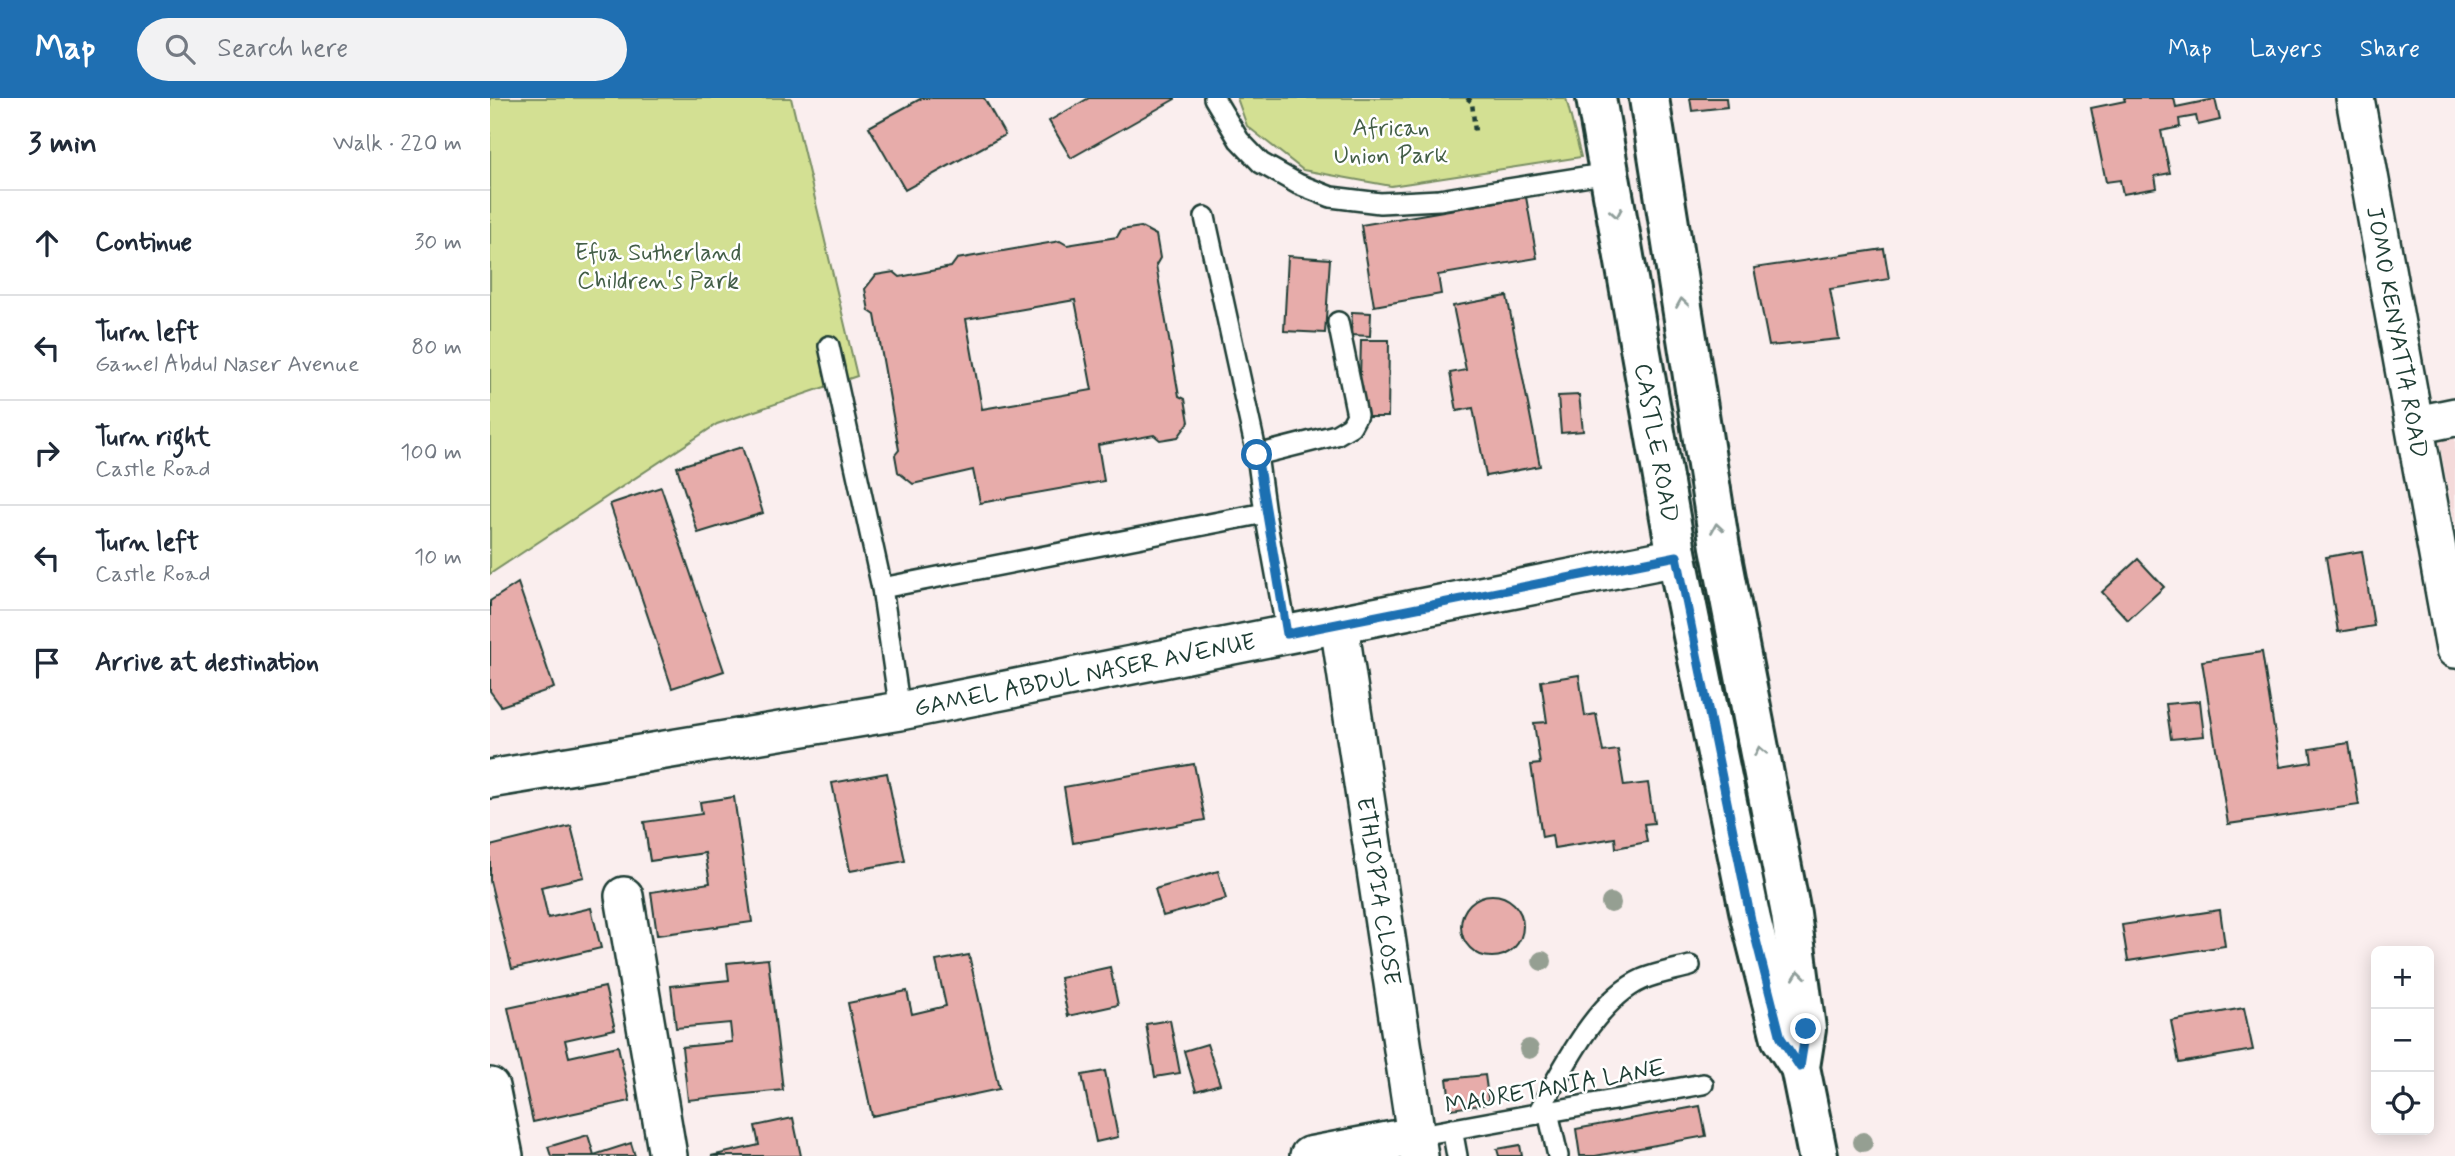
<!DOCTYPE html>
<meta charset="utf-8">
<style>
:root{--surface:#fff;--page:#f2f2f3;--text:#1f2937;--muted:#747a83;--line:#e0e1e3;--accent:#1f6fb2}
body{margin:0;font-family:Mynerve,sans-serif;background:var(--page);color:var(--text)}
.controls{position:absolute;right:21px;bottom:21px;display:grid;overflow:hidden;border-radius:10px;box-shadow:0 4px 18px #0003}
.controls button{width:63px;height:63px;display:grid;place-items:center;padding:0;border:0;border-bottom:2px solid var(--line);background:var(--surface);color:var(--text);font:35px sans-serif}
.stop{position:absolute;width:21px;height:21px;margin:-16px;border:5px solid #1f6fb2;border-radius:50%;background:#fff}
.stop.end{background:#1f6fb2;border-color:#fff;box-shadow:0 2px 7px #0008}
.list{margin:0;padding:0;list-style:none}
h2{display:flex;justify-content:space-between;align-items:center;height:91px;margin:0;padding:0 28px;font-size:30px}
h2 small{font-size:23px;font-weight:400;color:var(--muted)}
.list li{display:grid;grid-template-columns:46px 1fr auto;gap:21px;align-items:center;box-sizing:border-box;height:105px;padding:0 28px;border-top:2px solid var(--line)}
.list b{display:block;font-size:26px;white-space:nowrap}
.list p{margin:0;font-size:23px;white-space:nowrap;color:var(--muted)}
.list em{font-size:23px;font-style:normal;color:var(--muted)}
.icon{flex:none;width:38px;height:38px;fill:none;stroke:currentColor;stroke-width:2;stroke-linecap:round;stroke-linejoin:round}
.map{position:relative;flex:none;width:1965px;height:1058px;overflow:hidden}
header{display:flex;align-items:center;gap:42px;box-sizing:border-box;height:98px;padding:0 35px;background:var(--accent);color:#fff}
header strong{font-size:33px}
nav{display:flex;gap:38px;margin-inline-start:auto;font-size:24px}
.search{width:490px;height:63px;background:var(--page);display:flex;align-items:center;gap:18px;box-sizing:border-box;padding:0 24px;border-radius:38px;color:var(--muted);font-size:26px}
main{display:flex}
aside{flex:1;background:var(--surface)}
.map>svg:first-child{display:block}
.built{fill:#f4dada}
.green{fill:#d3e093;stroke:#798e64;stroke-width:2}
.building{fill:#e7acaa;stroke:#1f3d34;stroke-width:2;fill-rule:evenodd}
.lines{fill:none;stroke-linecap:round;stroke-linejoin:round}
.service-casing{stroke:#1f3d34;stroke-width:24}
.minor-casing{stroke:#1f3d34;stroke-width:42}
.secondary-casing{stroke:#1f3d34;stroke-width:44}
.path{stroke:#1f3d34;stroke-width:4.5;stroke-dasharray:5 5;stroke-linecap:butt}
.service{stroke:#fff;stroke-width:19}
.minor{stroke:#fff;stroke-width:37}
.secondary{stroke:#fff;stroke-width:38}
.tree{fill:#959f92}
.oneway{stroke:#8f9e9a}
.route{stroke:#1f6fb2;stroke-width:9}
.labels{text-anchor:middle;stroke-width:5;stroke-linejoin:round;paint-order:stroke}
.park-label{font-size:24px;fill:#435e47;stroke:#fff}
.street-label{font-size:24px;fill:#1f3d34;stroke:#fff}
</style>
<header>
<strong>Map</strong>
<div class="search"><svg class="icon" aria-label="search" viewBox="0 0 24 24"><circle cx="10" cy="10" r="6"/><path d="M15 15l6 6"/></svg>Search here</div>
<nav><a>Map</a><a>Layers</a><a>Share</a></nav>
</header>
<main>
<aside>
<h2>3 min<small>Walk · 220 m</small></h2>
<ul class="list">
<li><svg class="icon" aria-label="ahead" viewBox="0 0 24 24"><path d="M12 20V5M6 11l6-6 6 6"/></svg><div><b>Continue</b></div><em>30 m</em></li>
<li><svg class="icon" aria-label="left" viewBox="0 0 24 24"><path d="M17 20v-9H6M10 6l-5 5 5 5"/></svg><div><b>Turn left</b><p>Gamel Abdul Naser Avenue</p></div><em>80 m</em></li>
<li><svg class="icon" aria-label="right" viewBox="0 0 24 24"><path d="M7 20v-9h11M14 6l5 5-5 5"/></svg><div><b>Turn right</b><p>Castle Road</p></div><em>100 m</em></li>
<li><svg class="icon" aria-label="left" viewBox="0 0 24 24"><path d="M17 20v-9H6M10 6l-5 5 5 5"/></svg><div><b>Turn left</b><p>Castle Road</p></div><em>10 m</em></li>
<li><svg class="icon" aria-label="arrive" viewBox="0 0 24 24"><path d="M6 21V4h12l-3 4 3 4H6"/></svg><div><b>Arrive at destination</b></div></li>
</ul>
</aside>
<div class="map">
<svg width="1965" height="1058" viewBox="0 0 1965 1058">
<rect width="100%" height="100%" fill="#faeeee"/>
<filter id="ink" filterUnits="userSpaceOnUse"><feTurbulence type="fractalNoise" baseFrequency=".0143" numOctaves="2"/><feDisplacementMap in="SourceGraphic" scale="14" xChannelSelector="R" yChannelSelector="G"/><feConvolveMatrix kernelMatrix="1 2 1 2 8 2 1 2 1" color-interpolation-filters="sRGB"/></filter>
<g filter="url(#ink)">
<polygon class="built" points="1965,335 1965,426 1948,337"/>
<g class="green">
<polygon points="0,0 301,0 367,278 227,326 0,476"/>
<polygon points="747,0 1076,0 1091,59 901,88 813,72 757,28"/>
</g>
<g class="building">
<polygon points="432,0 494,0 515,37 415,92 379,29"/>
<polygon points="599,0 685,0 685,1 581,60 559,23"/>
<polygon points="1200,0 1236,0 1237,9 1202,13"/>
<polygon points="1634,0 1684,0 1686,9 1725,1 1730,22 1708,27 1706,18 1689,21 1690,29 1671,33 1680,75 1665,78 1667,90 1633,96 1630,82 1616,84 1601,10 1635,3"/>
<polygon points="1036,99 1047,160 948,177 951,196 884,208 871,127"/>
<path d="M651 129 666 137 670 160 666 167 689 298 695 301 699 324 688 339 670 342 664 337 608 347 614 383 490 405 483 372 423 386 408 374 405 357 409 352 385 217 379 213 375 191 386 177 404 174 410 179 461 169 467 161 570 143 577 147 627 139 631 132ZM585 202 602 292 492 311 476 221Z"/>
<polygon points="1394,151 1399,181 1340,191 1349,241 1279,248 1264,170"/>
<polygon points="798,158 840,161 835,235 794,233"/>
<polygon points="1017,198 1050,368 996,378 983,310 967,313 960,275 976,272 963,208"/>
<polygon points="862,214 881,215 880,238 861,237"/>
<polygon points="871,242 899,242 898,319 869,319"/>
<polygon points="1089,297 1093,333 1071,335 1068,298"/>
<polygon points="252,349 273,415 208,435 187,369"/>
<polygon points="171,389 234,573 182,590 120,406"/>
<polygon points="1872,453 1884,528 1848,534 1836,459"/>
<polygon points="1648,461 1674,489 1638,522 1612,494"/>
<polygon points="28,485 64,590 11,608 0,593 0,503"/>
<polygon points="1772,554 1790,669 1822,664 1820,651 1859,645 1869,707 1738,726 1712,563"/>
<polygon points="1089,577 1095,618 1106,616 1113,654 1128,652 1134,688 1158,685 1164,725 1154,726 1157,744 1126,750 1125,740 1064,750 1062,737 1052,739 1041,667 1050,666 1044,625 1057,624 1051,583"/>
<polygon points="1710,603 1714,638 1681,641 1676,606"/>
<polygon points="704,666 715,722 583,745 574,689"/>
<polygon points="397,675 415,763 360,773 342,685"/>
<polygon points="244,699 262,824 167,837 161,794 220,785 215,755 160,763 154,724 212,716 210,704"/>
<polygon points="81,728 94,779 51,789 58,820 101,810 111,850 22,871 0,783 0,748"/>
<polygon points="728,773 736,801 673,818 665,791"/>
<circle cx="1002" cy="828" r="31"/>
<polygon points="1730,812 1735,848 1638,863 1632,827"/>
<polygon points="479,857 509,991 382,1018 358,905 417,893 422,916 456,908 446,863"/>
<polygon points="278,861 293,992 198,1002 192,949 242,944 240,925 186,930 181,888 239,882 237,865"/>
<polygon points="620,869 628,907 578,918 570,880"/>
<polygon points="115,889 125,931 75,942 79,959 128,948 140,1003 43,1024 18,910"/>
<polygon points="1754,910 1763,952 1689,965 1681,923"/>
<polygon points="680,922 690,975 665,979 656,926"/>
<polygon points="717,946 730,986 706,993 694,953"/>
<polygon points="615,973 628,1039 606,1044 592,977"/>
<polygon points="995,977 999,1006 961,1011 957,981"/>
<polygon points="1210,1008 1216,1038 1105,1058 1090,1058 1086,1031"/>
<polygon points="303,1020 311,1058 221,1058 269,1047 265,1028"/>
<polygon points="98,1037 104,1057 141,1045 145,1058 61,1058 58,1049"/>
<polygon points="1030,1047 1032,1058 1009,1058 1007,1051"/>
</g>
<g class="lines">
<defs>
<g id="service">
<polyline points="724,0 749,42 771,65 808,86 841,99 890,105 949,102 1119,75"/>
<polyline points="715,119 767,357 775,415"/>
<polyline points="339,248 392,490 410,613"/>
<polyline points="767,357 846,337 861,328 867,317 848,224"/>
<polyline points="392,490 775,415 797,536"/>
<polyline points="1058,1014 1068,1058"/>
<path d="M1047 1016C1073 972 1104 903 1153 881 1167 875 1185 872 1200 868"/>
<polyline points="962,1031 967,1058"/>
<polyline points="925,1038 1213,986"/>
</g>
<g id="minor">
<path id="s1" d="M1865 0 1965 551"/>
<polyline points="1926,327 1965,319"/>
<path id="s2" d="M849 526 929 1058"/>
<path id="s3" d="M0 681 410 613 1187 459"/>
<polyline points="134,798 178,1058"/>
<polyline points="0,989 14,1058"/>
<polyline points="819,1058 925,1038"/>
</g>
<g id="secondary">
<path id="s4" d="M1106 0 1187 459 1261 822 1291 940 1310 969"/>
<polyline points="1159,0 1230,449 1301,816 1316,931 1310,969 1328,1058"/>
</g>
</defs>
<use href="#service" class="service-casing"/>
<use href="#minor" class="minor-casing"/>
<use href="#secondary" class="secondary-casing"/>
<polyline class="path" points="977,0 982,4 985,34"/>
<use href="#service" class="service"/>
<use href="#minor" class="minor"/>
<use href="#secondary" class="secondary"/>
</g>
<g class="tree">
<circle cx="1121" cy="805" r="10"/>
<circle cx="1052" cy="863" r="10"/>
<circle cx="1039" cy="951" r="10"/>
<circle cx="1373" cy="1044" r="10"/>
</g>
<defs><path id="oneway-chevron" d="M-2-3.5L2.5 0L-2 3.5" fill="none" stroke-width="1.6" stroke-linecap="round" stroke-linejoin="round" transform="scale(1.75)"/></defs>
<g class="oneway">
<use href="#oneway-chevron" transform="translate(1126 115) rotate(80)"/>
<use href="#oneway-chevron" transform="translate(1192 205) rotate(-99)"/>
<use href="#oneway-chevron" transform="translate(1227 430) rotate(-99)"/>
<use href="#oneway-chevron" transform="translate(1270 653) rotate(-101)"/>
<use href="#oneway-chevron" transform="translate(1309 877) rotate(-97)"/>
</g>
</g>
<g class="lines" filter="url(#ink)">
<polyline class="route" points="767,357 797,536 1187,458 1261,822 1291,940 1310,969 1316,931"/>
</g>
<g class="labels">
<g class="park-label">
<text x="901" y="37">African<tspan x="901" dy="28">Union Park</tspan></text>
<text x="168" y="162">Efua Sutherland<tspan x="168" dy="28">Children's Park</tspan></text>
</g>
<g class="street-label">
<text dy="8" stroke="none"><textPath href="#s1" startOffset="238">JOMO KENYATTA ROAD</textPath></text>
<text dy="8" stroke="none"><textPath href="#s4" startOffset="350">CASTLE ROAD</textPath></text>
<text dy="8" stroke="none"><textPath href="#s3" startOffset="604">GAMEL ABDUL NASER AVENUE</textPath></text>
<text dy="8" stroke="none"><textPath href="#s2" startOffset="270">ETHIOPIA CLOSE</textPath></text>
<text transform="translate(1065 988) rotate(-10)" y="8">MAURETANIA LANE</text>
</g>
</g>
</svg>
<div class="controls">
<button>+</button>
<button>−</button>
<button><svg class="icon" aria-label="locate" viewBox="0 0 24 24"><circle cx="12" cy="12" r="6"/><path d="M12 2v4M12 18v4M2 12h4M18 12h4"/></svg></button>
</div>
<div class="stop" style="left:767px;top:357px"></div>
<div class="stop end" style="left:1316px;top:931px"></div>
</div>
</main>
